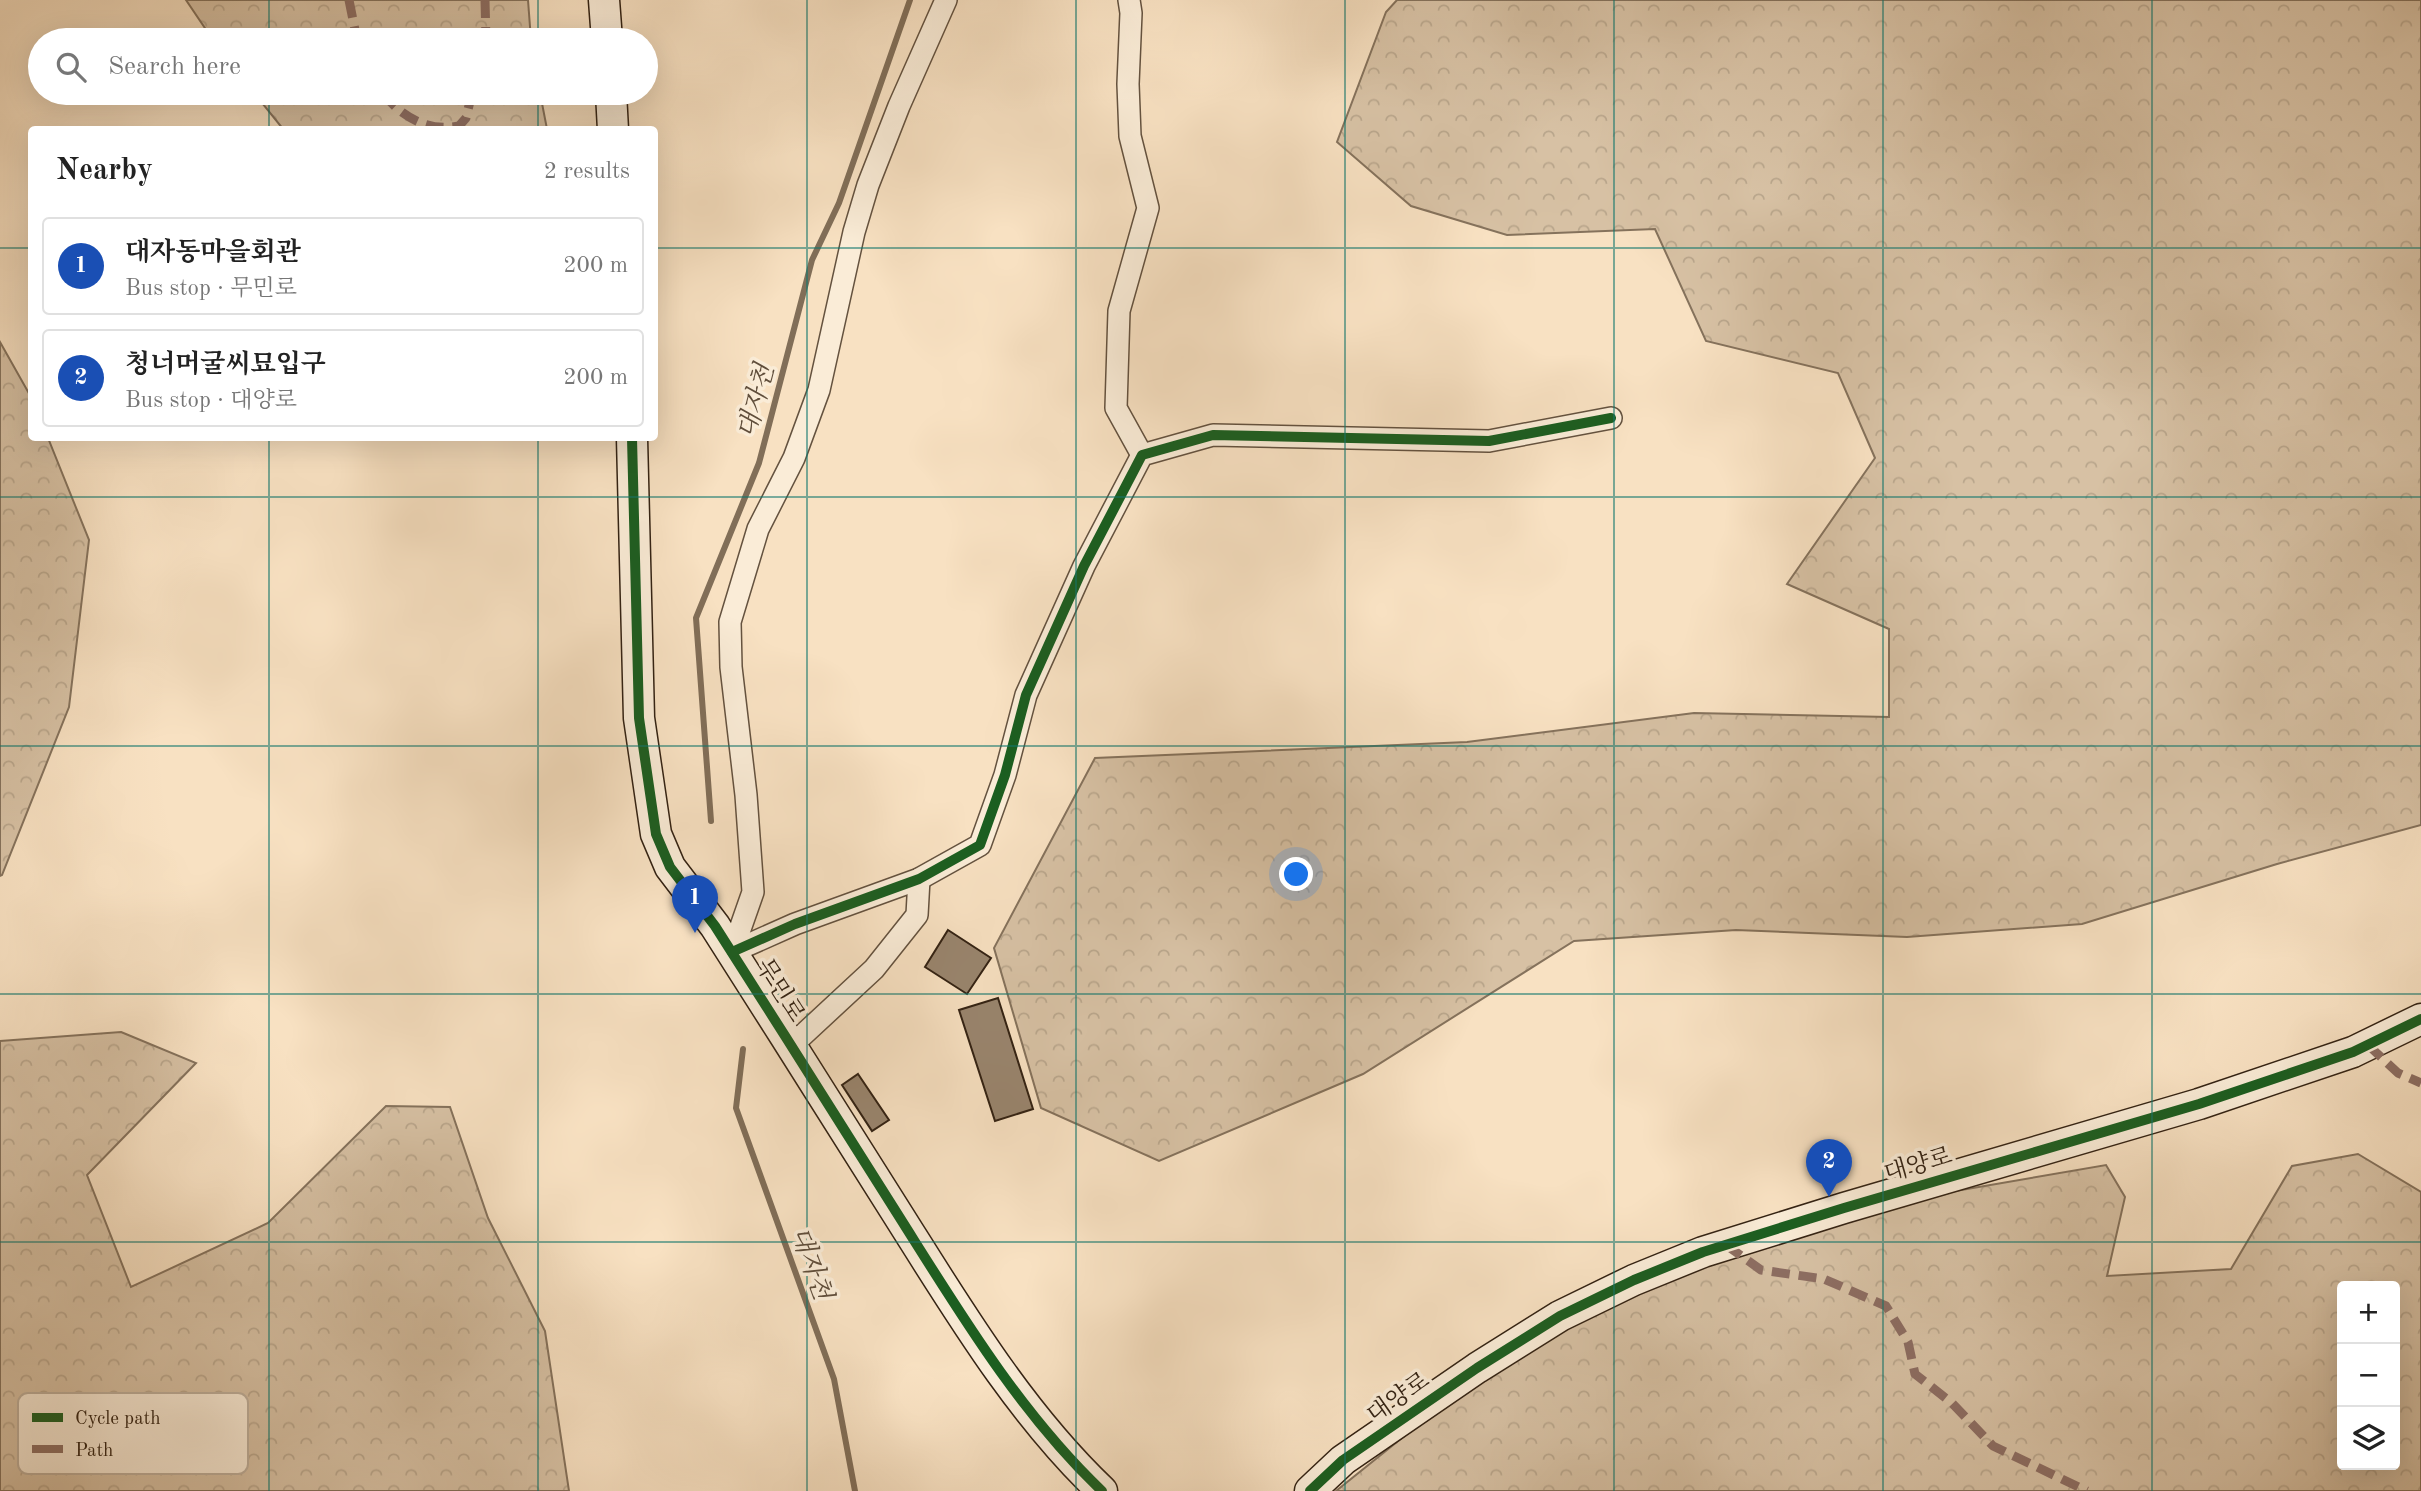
<!DOCTYPE html>
<meta charset="utf-8">
<style>
:root{--surface:#fff;--page:#f2f2f2;--text:#222;--muted:#767676;--line:#e0e0e0;--accent:#8f2418}
body{margin:0;font-family:"Old Standard TT","Noto Serif KR",serif;background:var(--page);color:var(--text)}
.controls{position:absolute;right:21px;bottom:21px;display:grid;overflow:hidden;border-radius:7px;box-shadow:0 7px 28px #0002}
.controls button{width:63px;height:63px;display:grid;place-items:center;padding:0;border:0;border-bottom:2px solid var(--line);background:var(--surface);color:var(--text);font:35px sans-serif}
.you{position:absolute;left:1297px;top:875px;width:24px;height:24px;margin:-18px;border:5px solid #fff;border-radius:50%;background:#1a73e8;box-shadow:0 0 0 10px #1a73e833}
.badge{display:grid;place-items:center;width:46px;height:46px;border-radius:50%;background:var(--accent);color:#fff;font-size:23px;font-weight:700}
.pin{position:absolute;translate:-50% -58px;filter:drop-shadow(0 2px 4px #0008)}
.pin::after{content:'';position:absolute;top:37px;width:24px;height:21px;background:inherit;clip-path:polygon(0 0,100% 0,50% 100%)}
.list{margin:0;padding:0;list-style:none}
h2{display:flex;justify-content:space-between;align-items:center;height:91px;margin:0;padding:0 28px;font-size:30px}
h2 small{font-size:23px;font-weight:400;color:var(--muted)}
.list li{display:grid;grid-template-columns:46px 1fr auto;gap:21px;align-items:center;box-sizing:border-box;height:98px;margin:0 14px 14px;padding:0 14px;border:2px solid var(--line);border-radius:7px}
.list b{display:block;font-size:26px;white-space:nowrap}
.list p{margin:0;font-size:23px;white-space:nowrap;color:var(--muted)}
.list em{font-size:23px;font-style:normal;color:var(--muted)}
.icon{flex:none;width:38px;height:38px;fill:none;stroke:currentColor;stroke-width:2;stroke-linecap:round;stroke-linejoin:round}
.map{position:relative;flex:none;width:2421px;height:1491px;overflow:hidden}
.search{position:absolute;background:var(--surface);box-shadow:0 7px 28px #0002;left:28px;top:28px;width:630px;height:77px;display:flex;align-items:center;gap:18px;box-sizing:border-box;padding:0 24px;border-radius:38px;color:var(--muted);font-size:26px}
.panel{position:absolute;background:var(--surface);box-shadow:0 7px 28px #0002;left:28px;top:126px;width:630px;height:315px;border-radius:7px}
.map>svg:first-child{display:block}
.forest{fill:url(#forest-crowns);stroke:#85725c;stroke-width:2;fill-rule:evenodd}
.lines{fill:none;stroke-linecap:round;stroke-linejoin:round}
.stream{stroke:#816e58;stroke-width:6}
.building{fill:#99856e;stroke:#332213;stroke-width:2}
.street-casing{stroke:#64523f;stroke-width:24}
.secondary-casing{stroke:#332213;stroke-width:33}
.street{stroke:#faecd7;stroke-width:21}
.secondary{stroke:#faecd7;stroke-width:30}
.quiet{stroke:#8d6e63;stroke-width:9;stroke-dasharray:18 9;stroke-linecap:butt}
.cycleway-casing{stroke:#faecd7;stroke-width:15}
.cycleway{stroke:#1b5e20;stroke-width:10}
.grid{fill:none;stroke:#0f766e;stroke-width:2;stroke-opacity:0.55}
.labels{text-anchor:middle;stroke-width:7;stroke-linejoin:round;paint-order:stroke}
.street-label{font-size:24px;fill:#332213;stroke:#faecd7}
.water-label{font-size:26px;font-style:italic;fill:#604e3b;stroke:#faecd7}
.key{fill:#faecd7;stroke:#beaf9c;stroke-width:2}
.key-label{font-size:19px;fill:#332213}
</style>
<div class="map">
<svg width="2421" height="1491" viewBox="0 0 2421 1491">
<defs>
<pattern id="forest-crowns" width="20" height="18" patternUnits="userSpaceOnUse" patternTransform="scale(1.75)"><rect width="20" height="18" fill="#d7c1a4"/><path d="M2 6a3 3 0 1 1 6 0M12 15a3 3 0 1 1 6 0" fill="none" stroke="#b9a68c"/></pattern>
</defs>
<rect width="100%" height="100%" fill="#f8e1c2"/>
<filter id="stains"><feTurbulence type="fractalNoise" baseFrequency=".00286" numOctaves="4"/><feColorMatrix values="0 0 0 0 .2 0 0 0 0 .09 0 0 0 0 .02 0 0 0 .5 -.17"/></filter>
<radialGradient id="worn" r=".72"><stop offset=".6" stop-color="#630" stop-opacity="0"/><stop offset="1" stop-color="#630" stop-opacity=".3"/></radialGradient>
<g class="forest">
<polygon points="186,0 528,0 531,40 213,40"/>
<polygon points="1397,0 2421,0 2421,825 2277,864 2082,924 1907,937 1736,930 1574,941 1363,1074 1159,1161 1041,1108 994,948 1095,758 1467,742 1694,713 1889,717 1889,629 1787,584 1875,458 1838,373 1706,341 1655,229 1507,235 1411,206 1337,142 1386,12"/>
<polygon points="254,93 540,93 547,129 283,129"/>
<polygon points="0,342 31,397 32,438 48,438 89,540 69,707 2,875 0,876"/>
<polygon points="121,1032 196,1063 87,1175 131,1287 268,1223 386,1106 450,1107 488,1218 545,1331 569,1491 0,1491 0,1041"/>
<path d="M2358 1154 2421 1192V1491H1336L1428 1417 1557 1307 1938 1194 2106 1165 2125 1197 2107 1276 2231 1269 2292 1166ZM2342 1286H2395V1465H2342Z"/>
</g>
<g class="lines">
<g class="stream">
<polyline points="711,821 696,618 759,463 812,260 839,203 910,0"/>
<polyline points="743,1049 736,1108 834,1379 855,1491"/>
</g>
</g>
<g class="building">
<polygon points="948,930 991,958 967,994 925,967"/>
<polygon points="998,998 1033,1109 995,1121 959,1010"/>
<polygon points="858,1074 889,1120 872,1131 842,1085"/>
</g>
<g class="lines">
<defs>
<g id="street">
<polyline points="1129,0 1131,13 1128,84 1130,136 1148,208 1119,311 1116,408 1142,455"/>
<polyline points="732,952 795,924 919,879 980,845 1005,775 1026,695 1084,566 1142,455 1213,435 1489,441 1611,418"/>
<polyline points="732,952 753,892 746,795 731,667 730,622 758,529 794,458 819,390 854,232 868,185 899,106 946,0"/>
<polyline points="791,1046 874,969 917,915 919,879"/>
</g>
<g id="secondary">
<polyline points="604,0 607,40"/>
<polyline points="611,93 613,130"/>
<path d="M632 438 639 718 656 834 670 867 715 926C777 1023 839 1121 900 1218 960 1313 1020 1413 1102 1491"/>
<polyline points="1310,1491 1343,1460 1477,1368 1560,1316 1634,1280 1703,1252 1844,1208 2199,1104 2353,1052 2421,1019"/>
</g>
</defs>
<use href="#street" class="street-casing"/>
<use href="#secondary" class="secondary-casing"/>
<use href="#street" class="street"/>
<use href="#secondary" class="secondary"/>
<g class="quiet">
<polyline points="349,0 357,40"/>
<polyline points="485,0 486,40"/>
<path d="M383 93C401 117 428 132 459 126L466 118 472 93"/>
<polyline points="2368,1045 2398,1073 2421,1083"/>
<polyline points="1726,1245 1761,1270 1824,1279 1886,1306 1908,1342 1915,1374 1952,1403 1993,1446 2087,1491"/>
</g>
<defs>
<g id="cycleway">
<path d="M632 438 639 718 656 834 670 867 715 926C777 1023 839 1121 900 1218 960 1313 1020 1413 1102 1491"/>
<polyline points="732,952 795,924 919,879 980,845 1005,775 1026,695 1084,566 1142,455 1213,435 1489,441 1611,418"/>
<polyline points="1310,1491 1343,1460 1477,1368 1560,1316 1634,1280 1703,1252 1844,1208 2199,1104 2353,1052 2421,1019"/>
</g>
</defs>
<use href="#cycleway" class="cycleway-casing"/>
<use href="#cycleway" class="cycleway"/>
</g>
<path class="grid" d="M269 0V40M538 0V40M807 0V1491M1076 0V1491M1345 0V1491M1614 0V1491M1883 0V1491M2152 0V1491M269 93V130M538 93V130M0 248H32M654 248H2421M269 438V1491M538 438V1491M0 497H2421M0 746H2421M0 994H2421M0 1242H2421"/>
<g class="labels">
<g class="street-label">
<text transform="translate(781 990) rotate(58)" y="8">무민로</text>
<text transform="translate(1918 1164) rotate(-16)" y="8">대양로</text>
<text transform="translate(1398 1397) rotate(-35)" y="8">대양로</text>
</g>
<g class="water-label">
<text transform="translate(755 401) rotate(-75)" y="9">대자천</text>
<text transform="translate(812 1263) rotate(70)" y="9">대자천</text>
</g>
</g>
<rect x="18" y="1393" width="230" height="81" rx="10" class="key"/>
<rect x="32" y="1413" width="31" height="9" fill="#1b5e20"/>
<rect x="32" y="1445" width="31" height="8" fill="#8d6e63"/>
<g class="key-label">
<text x="75" y="1424">Cycle path</text>
<text x="75" y="1456">Path</text>
</g>
<rect width="100%" height="100%" filter="url(#stains)"/>
<rect width="100%" height="100%" fill="url(#worn)"/>
</svg>
<div class="controls">
<button>+</button>
<button>−</button>
<button><svg class="icon" aria-label="layers" viewBox="0 0 24 24"><path d="M12 4l9 5-9 5-9-5zM3 14l9 5 9-5"/></svg></button>
</div>
<div class="you"></div>
<div class="pin badge" style="left:695px;top:933px;background:#1a4fb4">1</div>
<div class="pin badge" style="left:1829px;top:1197px;background:#1a4fb4">2</div>
<div class="search"><svg class="icon" aria-label="search" viewBox="0 0 24 24"><circle cx="10" cy="10" r="6"/><path d="M15 15l6 6"/></svg>Search here</div>
<section class="panel">
<h2>Nearby<small>2 results</small></h2>
<ul class="list">
<li><span class="badge" style="background:#1a4fb4">1</span><div><b>대자동마을회관</b><p>Bus stop · 무민로</p></div><em>200 m</em></li>
<li><span class="badge" style="background:#1a4fb4">2</span><div><b>청너머굴씨묘입구</b><p>Bus stop · 대양로</p></div><em>200 m</em></li>
</ul>
</section>
</div>
